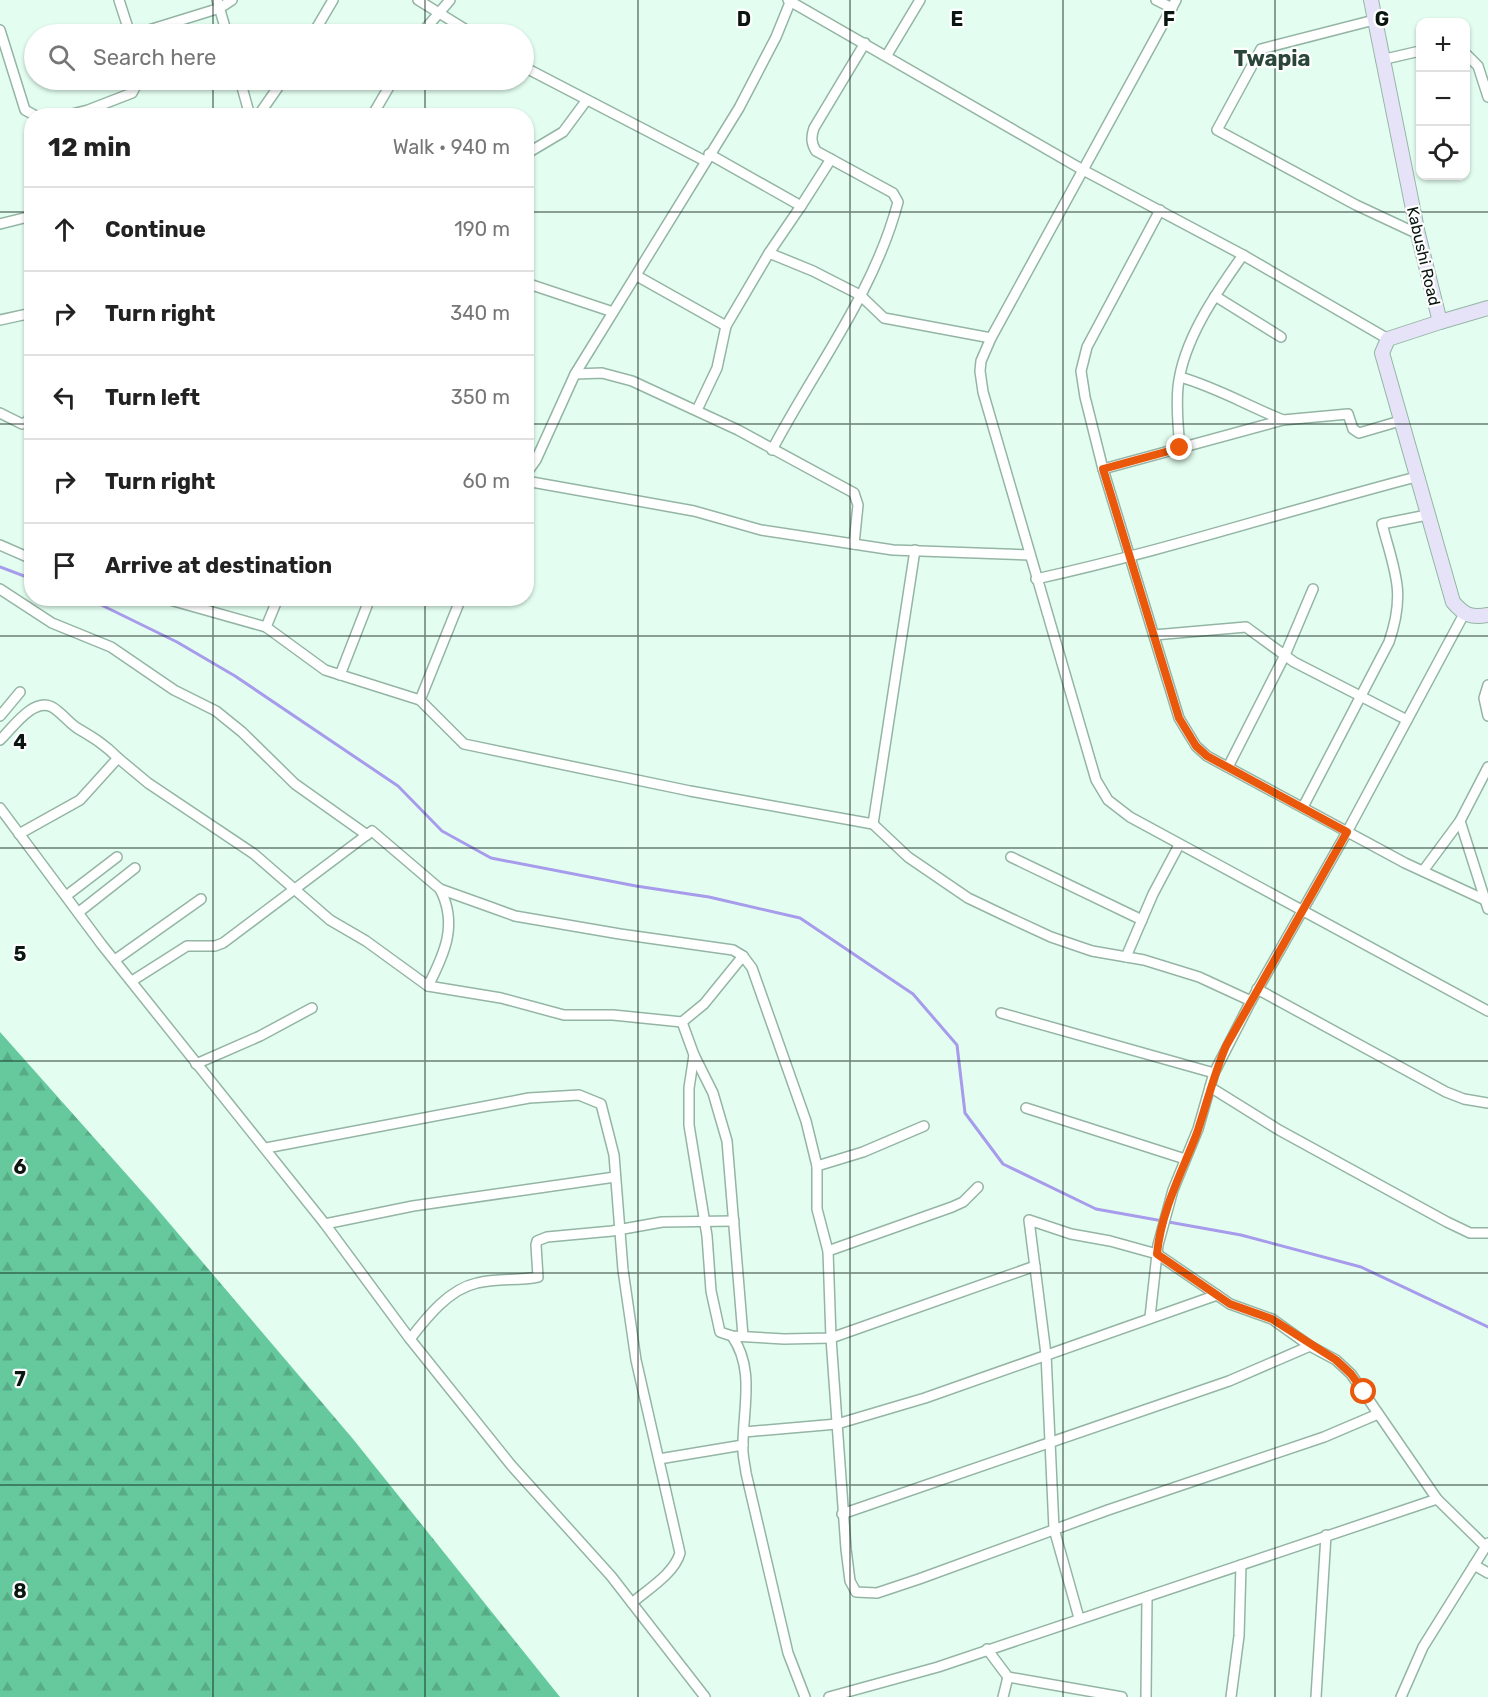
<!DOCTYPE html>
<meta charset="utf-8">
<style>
:root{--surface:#fff;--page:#f6f6f6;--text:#222;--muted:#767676;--line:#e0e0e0}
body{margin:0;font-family:Rubik,sans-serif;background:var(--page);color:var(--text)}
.controls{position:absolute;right:18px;top:18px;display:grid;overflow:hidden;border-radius:12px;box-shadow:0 2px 4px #0004}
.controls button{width:54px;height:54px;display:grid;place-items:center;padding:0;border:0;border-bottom:2px solid var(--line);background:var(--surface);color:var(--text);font:30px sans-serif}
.stop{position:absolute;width:18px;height:18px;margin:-14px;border:4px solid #ea580c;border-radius:50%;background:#fff}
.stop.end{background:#ea580c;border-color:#fff;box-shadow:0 2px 6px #0008}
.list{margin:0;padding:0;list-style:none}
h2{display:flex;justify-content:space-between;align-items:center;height:78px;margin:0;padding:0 24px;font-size:26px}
h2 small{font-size:20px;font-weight:400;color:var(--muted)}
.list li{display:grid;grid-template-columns:39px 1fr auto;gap:18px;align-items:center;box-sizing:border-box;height:84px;padding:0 24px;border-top:2px solid var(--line)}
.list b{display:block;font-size:22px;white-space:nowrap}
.list em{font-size:20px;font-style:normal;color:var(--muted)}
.icon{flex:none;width:33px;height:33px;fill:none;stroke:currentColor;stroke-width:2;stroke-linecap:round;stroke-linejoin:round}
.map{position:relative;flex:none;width:1488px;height:1697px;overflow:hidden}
.search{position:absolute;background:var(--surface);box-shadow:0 2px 4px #0004;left:24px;top:24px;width:510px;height:66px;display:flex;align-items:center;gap:15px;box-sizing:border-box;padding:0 21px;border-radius:33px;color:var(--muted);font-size:22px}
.panel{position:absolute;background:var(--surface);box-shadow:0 2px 4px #0004;left:24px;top:108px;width:510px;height:498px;border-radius:24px}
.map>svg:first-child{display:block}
.forest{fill:url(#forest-firs)}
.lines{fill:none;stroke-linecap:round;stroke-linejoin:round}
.stream{stroke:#a79beb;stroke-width:3}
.minor-casing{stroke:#94b5a4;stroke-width:12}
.secondary-casing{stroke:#94b5a4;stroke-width:16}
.minor{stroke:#fff;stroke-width:9}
.secondary{stroke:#e6e3f9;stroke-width:14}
.route{stroke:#ea580c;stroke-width:8}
.grid{fill:none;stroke:#0a1610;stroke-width:1.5;stroke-opacity:0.55}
.labels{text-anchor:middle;stroke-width:4.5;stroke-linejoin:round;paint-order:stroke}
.street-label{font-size:16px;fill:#0a1610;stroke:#fff}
.district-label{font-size:22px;font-weight:bold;fill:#294638;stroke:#fff}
.grid-label{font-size:20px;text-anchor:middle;font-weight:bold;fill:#0a1610;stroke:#fff;stroke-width:4.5;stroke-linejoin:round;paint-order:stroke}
</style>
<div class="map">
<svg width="1488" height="1697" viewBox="0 0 1488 1697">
<defs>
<pattern id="forest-firs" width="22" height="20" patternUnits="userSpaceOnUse" patternTransform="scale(1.5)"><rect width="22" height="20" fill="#66c99d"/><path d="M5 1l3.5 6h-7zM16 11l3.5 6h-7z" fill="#57ac86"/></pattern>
</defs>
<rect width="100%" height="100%" fill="#e3fef0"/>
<polygon class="forest" points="0,1032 153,1204 353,1439 560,1697 0,1697"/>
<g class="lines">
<g class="stream">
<polyline points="0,567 32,579"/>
<polyline points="87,598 177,642 235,676 398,786 442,831 491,858 636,886 709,897 800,918 913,994 957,1045 965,1113 1003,1164 1096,1209 1241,1235 1361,1267 1488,1327"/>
</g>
<defs>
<g id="minor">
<polyline points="119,0 130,34"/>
<polyline points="217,0 227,34"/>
<polyline points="418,0 473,34"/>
<polyline points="788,0 1083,170 1243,255 1388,339"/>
<polyline points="1156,0 1172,8"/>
<polyline points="1176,0 991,338 981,361 980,371 983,392 1096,780 1108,800 1130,817 1488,1011"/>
<polyline points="1374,20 1261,49 1217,130 1356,205 1418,234"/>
<polyline points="0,30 25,110 36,116"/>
<polyline points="136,34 220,8 232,0"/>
<polyline points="313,34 333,0"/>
<polyline points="421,34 450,0"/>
<polyline points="1466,54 1478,66 1488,97"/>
<polyline points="887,55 920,0"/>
<polyline points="1381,60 1420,51"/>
<polyline points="524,67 705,161"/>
<polyline points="240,80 250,116"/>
<polyline points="64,116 88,110 132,93 139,80"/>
<polyline points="258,116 283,80"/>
<polyline points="372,116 393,80"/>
<polyline points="526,154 563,132 586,101"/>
<polyline points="801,206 831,159"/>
<polyline points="1160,210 1087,347 1081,371 1085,397 1103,469 1179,718 1196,746 1207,756 1405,863 1485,900"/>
<polyline points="0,224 32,216"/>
<polyline points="769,253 813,271 860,295 884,318 991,338"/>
<polyline points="637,276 726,326"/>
<polyline points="526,283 613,312"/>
<polyline points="1215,296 1281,337"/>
<polyline points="0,320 32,313"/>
<polyline points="575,374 602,373 632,381 738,430 854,493 858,505 854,544"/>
<path d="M1180 377C1216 387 1248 406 1283 420"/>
<polyline points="697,410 717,368 726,326 769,253 801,206 709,154"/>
<polyline points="0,413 22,424 28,421 32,411"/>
<path d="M1180 448C1178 428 1176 408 1178 387 1183 340 1216 293 1243 255"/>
<path d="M772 450C815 368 874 293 898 202L893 193 816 151C811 143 811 137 814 128L865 43"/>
<polyline points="1103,469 1283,420 1348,414 1353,429 1359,433 1400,421"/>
<polyline points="526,474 536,460 575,374 739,108 776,37 791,0"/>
<polyline points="526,481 694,511 761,530 893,550 1030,555"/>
<polyline points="0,545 32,559"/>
<path d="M1036 579C1164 551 1289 510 1416 477"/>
<polyline points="0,589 52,623 111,647 174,690 216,711 242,732 295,784 367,835"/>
<polyline points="163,598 266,627 325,670 420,700 464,744 690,791 873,824 908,857 968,898 1010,918 1051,937 1092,951 1144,960 1199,977 1251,1001"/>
<polyline points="266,627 278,598"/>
<polyline points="1154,635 1246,627 1294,662 1407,720"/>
<polyline points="340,675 370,598"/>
<polyline points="1488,685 1484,698 1488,716"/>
<polyline points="420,700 461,598"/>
<polyline points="0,716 20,692"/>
<path d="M0 740C12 729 33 697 52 707 61 712 68 722 77 728 94 738 104 744 118 758L80 800 19 834"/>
<polyline points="118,758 148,783 254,854 330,920 366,941 428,986 501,998 564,1015 613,1015 682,1022 704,1004 743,956"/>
<polyline points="1228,767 1285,655 1313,589"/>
<path d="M1303 807 1389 642C1406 592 1395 573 1382 524L1427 515"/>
<polyline points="0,808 102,945 325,1224 410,1339 511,1465 611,1576 705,1697"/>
<polyline points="1460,821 1488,909"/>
<polyline points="873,824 915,550"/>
<polyline points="1011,857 1142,920"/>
<polyline points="1423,871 1460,821 1488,767"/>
<polyline points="66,896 117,857"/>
<polyline points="79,912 135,868"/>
<polyline points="1126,957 1153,894 1179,845"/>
<polyline points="115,960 201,899"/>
<polyline points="132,981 187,946 215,946 223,943 372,831 440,889 493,908 515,916 620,934 733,950 743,956 752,968 806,1121 817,1166 817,1209 828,1251 831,1338 846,1549 850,1581 856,1592 877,1593 919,1579 1108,1510 1324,1437 1378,1414"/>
<path d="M428 986C445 953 458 924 440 889"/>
<polyline points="1257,989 1446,1092 1464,1099 1488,1103"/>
<polyline points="1001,1013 1214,1073"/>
<polyline points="682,1022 694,1055 713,1093 727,1141 743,1336"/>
<polyline points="694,1055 689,1088 689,1125 707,1236 711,1291 720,1332 732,1336 784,1339 831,1338 1035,1266"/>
<polyline points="196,1064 260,1036 312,1008"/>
<polyline points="1210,1087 1279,1130 1447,1222 1470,1233 1488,1233"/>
<polyline points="1026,1108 1185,1159"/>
<path d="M266 1148 529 1098 579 1095 601 1104 614 1155 623 1270 636 1360 680 1553C674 1574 648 1589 632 1603"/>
<polyline points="817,1166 863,1152 924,1126"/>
<polyline points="325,1224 413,1206 615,1177"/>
<polyline points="828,1251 952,1207 963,1202 978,1187"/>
<polyline points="1150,1317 1158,1245 1173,1190 1198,1129 1214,1073 1251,1001 1347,832 1464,614"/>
<path d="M732 1336C755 1369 743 1408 743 1445 742 1454 745 1464 746 1473L788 1653 805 1697"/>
<path d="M410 1339C427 1317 449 1289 477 1283 497 1278 518 1281 538 1277L536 1245 537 1241 547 1237 612 1231 662 1222 734 1221"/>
<polyline points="744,1432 837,1424 925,1398 1217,1295 1230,1304 1272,1319 1310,1346"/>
<polyline points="659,1459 743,1445"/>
<polyline points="842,1514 1229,1381 1310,1346 1336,1360 1351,1374 1437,1499 1485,1546"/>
<polyline points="1474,1565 1488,1573"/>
<polyline points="1079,1618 1054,1529 1046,1354 1029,1220 1071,1234 1110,1241 1157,1254 1217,1295"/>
<polyline points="987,1649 1008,1677 1122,1697"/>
<polyline points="829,1697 938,1667 1437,1499"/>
<polyline points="1003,1697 1008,1677"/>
<polyline points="1146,1697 1147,1597"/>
<polyline points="1231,1697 1239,1636 1241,1565"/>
<polyline points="1316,1697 1326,1535"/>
<polyline points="1401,1697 1423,1647 1488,1543"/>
</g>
<g id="secondary">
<polyline points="1371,0 1418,234 1440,322 1488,308"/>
<path d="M1440 322 1388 339 1382 353 1453 602C1464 615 1471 618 1488 615"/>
</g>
</defs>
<use href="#minor" class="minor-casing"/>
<use href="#secondary" class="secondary-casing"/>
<use href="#minor" class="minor"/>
<use href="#secondary" class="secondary"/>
</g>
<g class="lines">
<path class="route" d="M1180 448 1103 469 1179 718 1196 746 1207 756 1347 832 1226 1046C1214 1074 1207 1103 1197 1133 1182 1172 1161 1211 1157 1254L1230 1304 1272 1319 1336 1360 1351 1374 1364 1392"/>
</g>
<path class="grid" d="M213 0V34M425 0V34M638 0V1697M850 0V1697M1063 0V1697M1275 0V1697M213 80V116M425 80V116M0 212H32M526 212H1488M0 424H32M526 424H1488M213 598V1697M425 598V1697M0 636H1488M0 848H1488M0 1061H1488M0 1273H1488M0 1485H1488"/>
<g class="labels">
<g class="street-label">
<text transform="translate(1424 256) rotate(77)" y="6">Kabushi Road</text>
</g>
<g class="district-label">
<text x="1272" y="66">Twapia</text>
</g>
</g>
<g class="grid-label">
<text x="744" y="26">D</text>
<text x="957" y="26">E</text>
<text x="1169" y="26">F</text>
<text x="1382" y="26">G</text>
<text x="20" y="749">4</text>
<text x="20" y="961">5</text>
<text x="20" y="1174">6</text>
<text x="20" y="1386">7</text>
<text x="20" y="1598">8</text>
</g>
</svg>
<div class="controls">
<button>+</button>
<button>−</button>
<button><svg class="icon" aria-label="locate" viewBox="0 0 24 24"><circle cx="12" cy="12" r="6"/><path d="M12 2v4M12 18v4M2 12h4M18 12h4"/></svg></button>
</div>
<div class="stop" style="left:1364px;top:1392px"></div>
<div class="stop end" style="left:1180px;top:448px"></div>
<div class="search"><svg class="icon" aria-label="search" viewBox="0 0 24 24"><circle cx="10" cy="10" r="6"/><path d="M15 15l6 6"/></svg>Search here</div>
<section class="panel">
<h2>12 min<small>Walk · 940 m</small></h2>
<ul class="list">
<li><svg class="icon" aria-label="ahead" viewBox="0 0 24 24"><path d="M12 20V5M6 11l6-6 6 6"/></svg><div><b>Continue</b></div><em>190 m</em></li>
<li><svg class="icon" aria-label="right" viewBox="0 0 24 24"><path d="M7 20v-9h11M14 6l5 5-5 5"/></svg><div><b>Turn right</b></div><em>340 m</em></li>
<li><svg class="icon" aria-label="left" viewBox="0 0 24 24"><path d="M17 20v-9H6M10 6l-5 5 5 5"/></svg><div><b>Turn left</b></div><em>350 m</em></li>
<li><svg class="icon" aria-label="right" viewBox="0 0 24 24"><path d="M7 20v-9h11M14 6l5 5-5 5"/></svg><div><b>Turn right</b></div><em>60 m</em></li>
<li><svg class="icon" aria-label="arrive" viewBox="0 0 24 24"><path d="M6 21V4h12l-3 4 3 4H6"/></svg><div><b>Arrive at destination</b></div></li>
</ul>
</section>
</div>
